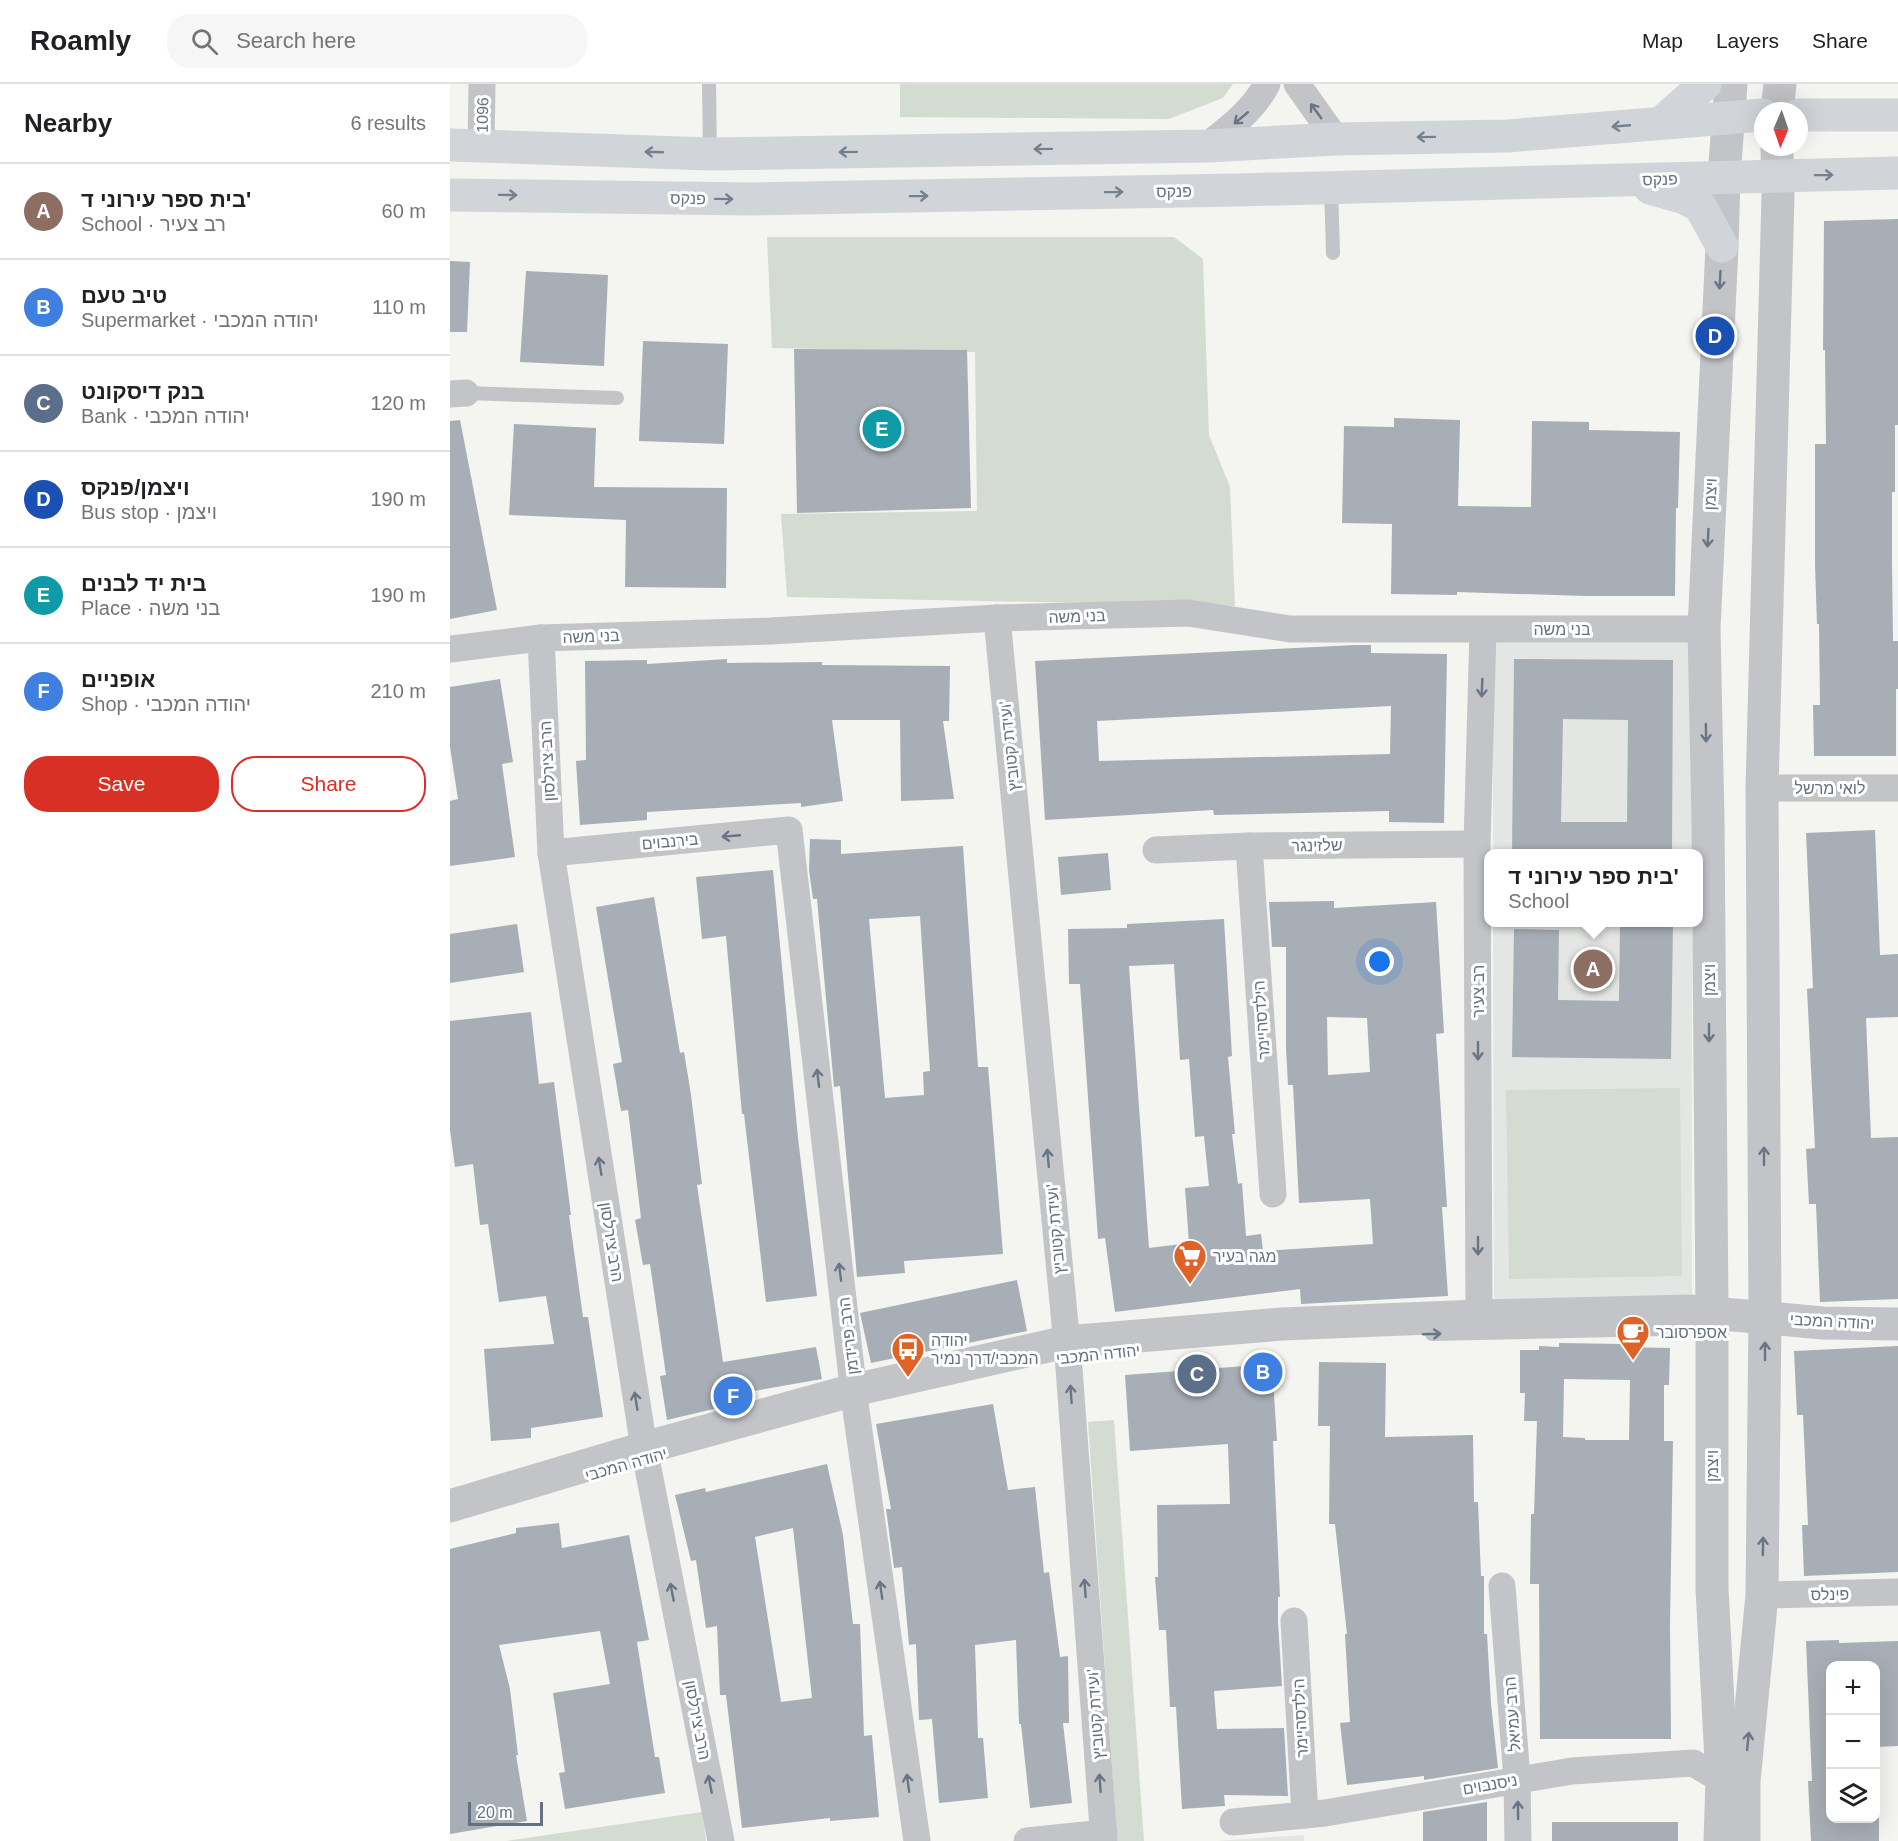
<!DOCTYPE html>
<meta charset="utf-8">
<style>
:root{--surface:#fff;--page:#f6f6f6;--text:#202124;--muted:#757577;--line:#e0e0e0;--accent:#d93025}
body{margin:0;font-family:Helvetica,Heebo,sans-serif;background:var(--page);color:var(--text)}
.controls{position:absolute;right:18px;bottom:18px;display:grid;overflow:hidden;border-radius:12px;box-shadow:0 6px 24px #0002}
.controls button{width:54px;height:54px;display:grid;place-items:center;padding:0;border:0;border-bottom:2px solid var(--line);background:var(--surface);color:var(--text);font:30px sans-serif}
.compass{position:absolute;left:1304px;top:18px;width:54px;height:54px;border-radius:50%;background:var(--surface);box-shadow:0 6px 24px #0002;rotate:182deg}
.scale{position:absolute;left:18px;bottom:15px;width:75px;box-sizing:border-box;padding-left:6px;border:3px solid #647181;border-top:0;font-size:16px;line-height:21px;white-space:nowrap;color:#647181;-webkit-text-stroke:4px #fff;paint-order:stroke}
.you{position:absolute;left:930px;top:878px;width:21px;height:21px;margin:-15px;border:4px solid #fff;border-radius:50%;background:#1a73e8;box-shadow:0 0 0 9px #1a73e833}
.badge{display:grid;place-items:center;width:39px;height:39px;border-radius:50%;background:var(--accent);color:#fff;font-size:20px;font-weight:700}
.pin{position:absolute;translate:-50% -50%;border:3px solid #fff;box-shadow:0 2px 6px #0006}
.popup{position:absolute;left:1034px;top:765px;width:219px;height:78px;box-sizing:border-box;display:grid;place-content:center;border-radius:12px;background:var(--surface);filter:drop-shadow(0 2px 4px #0005);font-size:20px;white-space:nowrap;color:var(--muted)}
.popup b{font-size:22px;color:var(--text)}
.popup::after{content:'';position:absolute;left:50%;top:100%;margin-left:-12px;border:12px solid transparent;border-top-color:var(--surface)}
.list{margin:0;padding:0;list-style:none}
h2{display:flex;justify-content:space-between;align-items:center;height:78px;margin:0;padding:0 24px;font-size:26px}
h2 small{font-size:20px;font-weight:400;color:var(--muted)}
.list li{display:grid;grid-template-columns:39px 1fr auto;gap:18px;align-items:center;box-sizing:border-box;height:96px;padding:0 24px;border-top:2px solid var(--line)}
.list b{display:block;font-size:22px;white-space:nowrap}
.list p{margin:0;font-size:20px;white-space:nowrap;color:var(--muted)}
.list em{font-size:20px;font-style:normal;color:var(--muted)}
.actions{display:flex;gap:12px;padding:18px 24px}
.actions a{flex:1;padding:14px 0;border:2px solid var(--accent);border-radius:24px;text-align:center;font-size:21px;color:var(--accent)}
.actions .main{background:var(--accent);color:#fff}
.icon{flex:none;width:33px;height:33px;fill:none;stroke:currentColor;stroke-width:2;stroke-linecap:round;stroke-linejoin:round}
.map{position:relative;flex:none;width:1448px;height:1757px;overflow:hidden}
header{display:flex;align-items:center;gap:36px;box-sizing:border-box;height:84px;padding:0 30px;background:var(--surface);border-bottom:2px solid var(--line)}
header strong{font-size:28px}
nav{display:flex;gap:33px;margin-inline-start:auto;font-size:21px}
.search{width:420px;height:54px;background:var(--page);display:flex;align-items:center;gap:15px;box-sizing:border-box;padding:0 21px;border-radius:24px;color:var(--muted);font-size:22px}
main{display:flex}
aside{flex:1;background:var(--surface)}
.map>svg:first-child{display:block}
.built{fill:#e4e6e4}
.green{fill:#d4dbd1}
.building{fill:#a8aeb5;fill-rule:evenodd}
.lines{fill:none;stroke-linecap:round;stroke-linejoin:round}
.service{stroke:#c2c4c8;stroke-width:14}
.minor{stroke:#c2c4c8;stroke-width:27}
.tertiary{stroke:#c2c4c8;stroke-width:33}
.secondary{stroke:#d1d5da;stroke-width:33}
.oneway{stroke:#697585}
.oneway2{stroke:#74808e}
.labels{text-anchor:middle;stroke-width:6;stroke-linejoin:round;paint-order:stroke}
.street-label{font-size:16px;fill:#647181;stroke:#fff}
.poi-label{font-size:16px;fill:#647181;stroke:#fff;text-anchor:start}
</style>
<header>
<strong>Roamly</strong>
<div class="search"><svg class="icon" aria-label="search" viewBox="0 0 24 24"><circle cx="10" cy="10" r="6"/><path d="M15 15l6 6"/></svg>Search here</div>
<nav><a>Map</a><a>Layers</a><a>Share</a></nav>
</header>
<main>
<aside>
<h2>Nearby<small>6 results</small></h2>
<ul class="list">
<li><span class="badge" style="background:#8d6e63">A</span><div><b>בית ספר עירוני ד'</b><p>School · רב צעיר</p></div><em>60 m</em></li>
<li><span class="badge" style="background:#3f7fe0">B</span><div><b>טיב טעם</b><p>Supermarket · יהודה המכבי</p></div><em>110 m</em></li>
<li><span class="badge" style="background:#5c6f8a">C</span><div><b>בנק דיסקונט</b><p>Bank · יהודה המכבי</p></div><em>120 m</em></li>
<li><span class="badge" style="background:#1a4fb4">D</span><div><b>ויצמן/פנקס</b><p>Bus stop · ויצמן</p></div><em>190 m</em></li>
<li><span class="badge" style="background:#0f9aa8">E</span><div><b>בית יד לבנים</b><p>Place · בני משה</p></div><em>190 m</em></li>
<li><span class="badge" style="background:#3f7fe0">F</span><div><b>אופניים</b><p>Shop · יהודה המכבי</p></div><em>210 m</em></li>
</ul>
<div class="actions"><a class="main">Save</a><a>Share</a></div>
</aside>
<div class="map">
<svg width="1448" height="1757" viewBox="0 0 1448 1757">
<rect width="100%" height="100%" fill="#f4f4f0"/>
<g class="built">
<polygon points="1243,556 1243,769 1043,769 1043,557"/>
<polygon points="1043,839 1242,839 1242,1212 1044,1218"/>
<polygon points="854,1751 854,1757 766,1757"/>
</g>
<g class="green">
<polygon points="450,0 783,0 773,14 719,35 450,33"/>
<polygon points="317,153 724,153 753,175 759,351 780,403 785,522 337,513 331,430 527,427 525,268 322,264"/>
<polygon points="1230,1004 1232,1192 1059,1195 1056,1006"/>
<polygon points="664,1336 694,1757 667,1757 638,1338"/>
<polygon points="252,1728 256,1757 57,1757"/>
</g>
<g class="building">
<polygon points="1448,135 1448,341 1445,341 1445,408 1442,408 1442,481 1443,557 1448,557 1448,605 1446,605 1446,672 1364,672 1363,621 1370,621 1369,540 1367,540 1365,481 1365,360 1376,360 1375,266 1373,266 1374,137"/>
<polygon points="0,177 20,178 17,248 0,248"/>
<polygon points="76,187 158,191 154,282 70,278"/>
<polygon points="193,257 278,260 274,360 189,357"/>
<polygon points="344,265 517,266 521,424 347,429"/>
<polygon points="944,334 1010,336 1008,422 1081,423 1082,337 1139,338 1139,346 1230,348 1228,424 1226,424 1225,512 1136,512 1007,508 1007,511 941,510 942,440 892,439 894,342 944,343"/>
<polygon points="10,336 47,526 0,535 0,337"/>
<polygon points="64,340 146,344 144,403 277,404 276,504 175,503 176,436 59,431"/>
<path d="M905 561H921V569L997 570 994 739 939 738V727L764 731 763 726 595 736 585 577ZM941 622 940 670 649 677 647 637Z"/>
<polygon points="277,575 277,579 372,578 372,581 500,582 499,637 493,637 504,715 451,717 450,636 382,636 393,717 351,723 351,719 197,728 197,736 130,741 126,677 136,676 135,577 197,576 197,580"/>
<path d="M1064 575 1223 576 1222 770H1062ZM1113 635 1178 636 1177 738H1111Z"/>
<polygon points="50,595 63,678 52,680 65,773 0,782 0,717 8,715 0,663 0,603"/>
<polygon points="1425,746 1430,871 1448,870 1448,933 1416,934 1421,1054 1448,1053 1448,1215 1370,1218 1366,1120 1359,1120 1356,1065 1365,1064 1357,905 1363,904 1356,749"/>
<path d="M360 755 391 756V770L513 762 528 983H538L553 1170 454 1177 455 1189 407 1193 390 1002 384 1003 367 815H363L359 786ZM470 832 480 987 473 988 474 1011 435 1014 419 835Z"/>
<polygon points="658,769 661,806 611,811 608,773"/>
<polygon points="323,786 348,1054 367,1212 316,1218 294,1030 292,1030 276,852 252,855 246,793"/>
<polygon points="204,813 230,969 234,968 241,1011 252,1100 247,1101 273,1278 366,1263 372,1295 270,1313 272,1323 217,1336 210,1292 216,1291 200,1180 193,1181 185,1136 191,1134 178,1026 171,1027 163,980 172,978 146,823"/>
<path d="M884 817V824L986 818 994 949 986 950 997 1123H992L998 1212 851 1220 850 1205 665 1228 655 1154 648 1155 630 900H619L618 845 677 844V840L774 835 782 972 778 973 785 1050H782L788 1100 792 1099 796 1152 811 1150 813 1167 923 1160 920 1115 849 1119 843 1001H838L836 964V863H822L819 818ZM724 880 730 976 739 975 745 1053 754 1052 759 1102 735 1104 739 1159 699 1164 679 882ZM877 933 917 934 920 988 878 991Z"/>
<polygon points="1170,838 1223,838 1221,975 1062,973 1064,845 1109,846 1108,916 1169,917"/>
<polygon points="67,840 74,888 0,899 0,850"/>
<polygon points="81,928 89,1000 104,998 121,1131 119,1131 133,1233 138,1233 153,1333 81,1344 81,1354 41,1357 34,1265 104,1260 96,1212 49,1218 38,1140 30,1141 23,1080 5,1083 0,1046 0,937"/>
<polygon points="567,1196 577,1247 421,1279 410,1229"/>
<path d="M1109 1259 1172 1260V1263L1220 1264 1219 1301H1214V1357H1223L1220 1541 1221 1655H1090L1089 1500H1080L1081 1430H1084L1087 1337H1074L1075 1309H1070V1266H1089V1262L1109 1263ZM1114 1295 1180 1296 1179 1356H1135V1354L1113 1353Z"/>
<polygon points="1448,1262 1448,1488 1354,1492 1352,1441 1358,1441 1353,1331 1347,1331 1344,1267"/>
<polygon points="869,1278 936,1279 935,1353 1023,1351 1024,1418 1028,1418 1031,1492 1034,1492 1034,1550 1037,1550 1041,1620 1048,1684 974,1696 974,1692 897,1701 890,1639 900,1638 895,1550 897,1550 885,1440 879,1440 880,1342 868,1342"/>
<polygon points="822,1280 827,1357 823,1357 830,1513 828,1513 828,1538 832,1602 764,1607 767,1645 834,1644 838,1712 774,1711 775,1722 732,1725 726,1623 720,1623 716,1546 709,1546 705,1493 708,1493 707,1421 780,1420 778,1360 680,1367 675,1291"/>
<polygon points="543,1320 558,1406 585,1403 594,1489 599,1488 610,1573 618,1572 619,1639 613,1639 622,1719 580,1724 571,1640 569,1640 566,1556 525,1561 528,1654 533,1654 538,1714 489,1719 482,1635 469,1636 466,1560 459,1561 452,1483 444,1484 436,1425 441,1425 426,1340"/>
<path d="M377 1380 393 1451 403 1540H410L414 1652 422 1651 429 1733 380 1737V1734L292 1744 276 1611H270L267 1542 256 1544 246 1476 241 1477 225 1411 255 1404 256 1408ZM343 1444 362 1614 331 1618 305 1453Z"/>
<polygon points="109,1439 112,1464 179,1451 199,1556 187,1558 205,1673 209,1673 215,1709 115,1725 109,1689 115,1688 103,1609 160,1600 150,1547 49,1561 60,1605 68,1671 66,1671 77,1737 0,1750 0,1465 66,1449 66,1444"/>
<polygon points="1389,1556 1389,1559 1448,1557 1448,1662 1425,1663 1425,1581 1380,1581 1380,1734 1429,1734 1429,1757 1361,1757 1358,1697 1362,1697 1356,1557"/>
<polygon points="1037,1718 1037,1757 973,1757 973,1728"/>
<rect x="1102" y="1738" width="126" height="19"/>
</g>
<g class="lines">
<g class="service">
<polyline points="259,0 260,70"/>
<polyline points="881,103 883,169"/>
<polyline points="16,309 167,314"/>
<polyline points="982,1250 1262,1244"/>
</g>
<g class="minor">
<polyline points="847,0 886,55"/>
<polyline points="31,62 32,0"/>
<path d="M757 62C780 43 803 27 817 0"/>
<polyline points="0,310 16,309"/>
<polyline points="547,534 618,1271 654,1757"/>
<polyline points="91,554 101,769 194,1364 271,1757"/>
<polyline points="0,565 91,554 321,547 547,534 738,529 840,545 1254,545"/>
<polyline points="1312,704 1448,704"/>
<polyline points="799,762 823,1110"/>
<polyline points="706,766 799,762 1027,760"/>
<polyline points="101,769 339,746 405,1319 467,1757"/>
<polyline points="1029,1232 1027,760 1033,546"/>
<polyline points="1052,1502 1067,1695 1068,1757"/>
<polyline points="1312,1511 1448,1508"/>
<polyline points="844,1537 855,1731"/>
<polyline points="783,1738 875,1729 1122,1687 1243,1679 1272,1696 1289,1697"/>
<polyline points="577,1757 654,1749"/>
</g>
<g class="tertiary">
<polyline points="1327,27 1330,0"/>
<polyline points="0,1422 194,1364 404,1306 616,1258 832,1240 1029,1232 1240,1227 1373,1239 1448,1240"/>
<polyline points="1270,1757 1272,1696 1262,1504 1262,1228 1258,737 1254,545 1272,162 1274,93 1281,0"/>
<polyline points="1294,1757 1294,1697 1312,1511 1315,1233 1312,704 1328,111 1327,63"/>
</g>
<g class="secondary">
<polyline points="1349,31 1448,31"/>
<polyline points="1212,38 1255,0"/>
<polyline points="0,61 260,70 757,62 886,55 1057,52 1313,31"/>
<polyline points="1200,104 1232,113 1250,122 1272,162"/>
<polyline points="0,111 301,115 787,106 1448,89"/>
</g>
</g>
<defs><path id="oneway-shaft" d="M-6 0H5M1.5-3L5.5 0L1.5 3" fill="none" stroke-width="1.6" stroke-linecap="round" stroke-linejoin="round" transform="scale(1.5)"/></defs>
<g class="oneway">
<use href="#oneway-shaft" transform="translate(866 27) rotate(-126)"/>
<use href="#oneway-shaft" transform="translate(791 34) rotate(140)"/>
<use href="#oneway-shaft" transform="translate(1270 196) rotate(93)"/>
<use href="#oneway-shaft" transform="translate(1258 454) rotate(93)"/>
<use href="#oneway-shaft" transform="translate(1032 604) rotate(92)"/>
<use href="#oneway-shaft" transform="translate(1256 649) rotate(89)"/>
<use href="#oneway-shaft" transform="translate(281 752) rotate(175)"/>
<use href="#oneway-shaft" transform="translate(1259 949) rotate(90)"/>
<use href="#oneway-shaft" transform="translate(1028 967) rotate(90)"/>
<use href="#oneway-shaft" transform="translate(368 994) rotate(-97)"/>
<use href="#oneway-shaft" transform="translate(1314 1072) rotate(-90)"/>
<use href="#oneway-shaft" transform="translate(598 1074) rotate(-95)"/>
<use href="#oneway-shaft" transform="translate(150 1082) rotate(-99)"/>
<use href="#oneway-shaft" transform="translate(1028 1162) rotate(90)"/>
<use href="#oneway-shaft" transform="translate(390 1188) rotate(-97)"/>
<use href="#oneway-shaft" transform="translate(982 1250) rotate(-2)"/>
<use href="#oneway-shaft" transform="translate(1315 1267) rotate(-90)"/>
<use href="#oneway-shaft" transform="translate(621 1310) rotate(-94)"/>
<use href="#oneway-shaft" transform="translate(186 1317) rotate(-99)"/>
<use href="#oneway-shaft" transform="translate(1313 1462) rotate(-89)"/>
<use href="#oneway-shaft" transform="translate(635 1504) rotate(-94)"/>
<use href="#oneway-shaft" transform="translate(431 1506) rotate(-98)"/>
<use href="#oneway-shaft" transform="translate(222 1508) rotate(-101)"/>
<use href="#oneway-shaft" transform="translate(1298 1657) rotate(-84)"/>
<use href="#oneway-shaft" transform="translate(458 1699) rotate(-98)"/>
<use href="#oneway-shaft" transform="translate(650 1699) rotate(-94)"/>
<use href="#oneway-shaft" transform="translate(260 1700) rotate(-101)"/>
<use href="#oneway-shaft" transform="translate(1068 1726) rotate(-91)"/>
</g>
<g class="oneway2">
<use href="#oneway-shaft" transform="translate(1171 42) rotate(175)"/>
<use href="#oneway-shaft" transform="translate(976 53) rotate(179)"/>
<use href="#oneway-shaft" transform="translate(593 65) rotate(179)"/>
<use href="#oneway-shaft" transform="translate(204 68) rotate(-178)"/>
<use href="#oneway-shaft" transform="translate(398 68) rotate(179)"/>
<use href="#oneway-shaft" transform="translate(1374 91) rotate(-1)"/>
<use href="#oneway-shaft" transform="translate(664 108) rotate(-1)"/>
<use href="#oneway-shaft" transform="translate(58 111) rotate(1)"/>
<use href="#oneway-shaft" transform="translate(469 112) rotate(-1)"/>
<use href="#oneway-shaft" transform="translate(274 115) rotate(1)"/>
</g>
<defs>
<symbol id="supermarket-pin" viewBox="-11 -11 22 30"><path d="M0 17L-7.5 6A9.5 9.5 0 1 1 7.5 6Z" fill="#df6226" stroke="#fff"/><path d="M-6-5.5h2.5l.6 2H6L4.5 2H-2.5L-4.4-4H-6ZM-1.5 3.2a1.3 1.3 0 1 0 .1 0ZM3 3.2a1.3 1.3 0 1 0 .1 0Z" fill="#fff"/></symbol>
<symbol id="cafe-pin" viewBox="-11 -11 22 30"><path d="M0 17L-7.5 6A9.5 9.5 0 1 1 7.5 6Z" fill="#df6226" stroke="#fff"/><path d="M-5.5-4.5H6V0H3Q3 3.5 0 3.5H-2.5Q-5.5 3.5-5.5 0ZM3-3.2v2h1.7v-2ZM-6 4.5H4V6H-6Z" fill="#fff"/></symbol>
<symbol id="bus-pin" viewBox="-11 -11 22 30"><path d="M0 17L-7.5 6A9.5 9.5 0 1 1 7.5 6Z" fill="#df6226" stroke="#fff"/><path d="M-5-6H5V4H4V6H2V4H-2V6H-4V4H-5ZM-3.5-4V0h7V-4ZM-3.5 1.2v1.5H-2V1.2ZM2 1.2v1.5H3.5V1.2Z" fill="#fff"/></symbol>
</defs>
<g fill-rule="evenodd">
<use href="#supermarket-pin" x="721" y="1153" width="38" height="52"/>
<use href="#cafe-pin" x="1164" y="1229" width="38" height="52"/>
<use href="#bus-pin" x="439" y="1246" width="38" height="52"/>
</g>
<g class="labels">
<g class="street-label">
<text transform="translate(32 31) rotate(-89)" y="6">1096</text>
<text transform="translate(1210 95) rotate(-2)" y="6">פנקס</text>
<text transform="translate(724 107) rotate(-1)" y="6">פנקס</text>
<text transform="translate(238 114) rotate(1)" y="6">פנקס</text>
<text transform="translate(1260 410) rotate(-87)" y="6">ויצמן</text>
<text transform="translate(627 532) rotate(-2)" y="6">בני משה</text>
<text x="1112" y="551">בני משה</text>
<text transform="translate(141 552) rotate(-2)" y="6">בני משה</text>
<text transform="translate(559 662) rotate(-96)" y="6">ועידת קטוביץ'</text>
<text transform="translate(97 677) rotate(-93)" y="6">הרב צירלסון</text>
<text x="1380" y="710">לואי מרשל</text>
<text transform="translate(220 757) rotate(-5)" y="6">בירנבוים</text>
<text transform="translate(867 761) rotate(-1)" y="6">שלזינגר</text>
<text transform="translate(1259 896) rotate(-90)" y="6">ויצמן</text>
<text transform="translate(1028 907) rotate(-90)" y="6">רב צעיר</text>
<text transform="translate(811 936) rotate(-94)" y="6">הילדסהיימר</text>
<text transform="translate(605 1145) rotate(-95)" y="6">ועידת קטוביץ'</text>
<text transform="translate(162 1158) rotate(81)" y="6">הרב צירלסון</text>
<text transform="translate(1382 1237) rotate(3)" y="6">יהודה המכבי</text>
<text transform="translate(398 1252) rotate(-97)" y="6">הרב פרידמן</text>
<text transform="translate(648 1270) rotate(-6)" y="6">יהודה המכבי</text>
<text transform="translate(176 1380) rotate(-16)" y="6">יהודה המכבי</text>
<text transform="translate(1262 1382) rotate(-90)" y="6">ויצמן</text>
<text transform="translate(1380 1510) rotate(-1)" y="6">פינלס</text>
<text transform="translate(645 1630) rotate(-94)" y="6">ועידת קטוביץ'</text>
<text transform="translate(1062 1630) rotate(-94)" y="6">הרב עמיאל</text>
<text transform="translate(850 1634) rotate(-93)" y="6">הילדסהיימר</text>
<text transform="translate(248 1636) rotate(79)" y="6">הרב צירלסון</text>
<text transform="translate(1040 1700) rotate(-10)" y="6">ניסנבוים</text>
</g>
<g class="poi-label">
<text x="763" y="1178">מגה בעיר</text>
<text x="1206" y="1254">אספרסובר</text>
<text x="481" y="1262">יהודה<tspan x="481" dy="18">המכבי/דרך נמיר</tspan></text>
</g>
</g>
</svg>
<div class="controls">
<button>+</button>
<button>−</button>
<button><svg class="icon" aria-label="layers" viewBox="0 0 24 24"><path d="M12 4l9 5-9 5-9-5zM3 14l9 5 9-5"/></svg></button>
</div>
<svg class="compass" viewBox="-18 -18 36 36"><path d="M0-13l5 13h-10z" fill="#e53935"/><path d="M0 13l5-13h-10z" fill="#757577"/></svg>
<div class="scale">20 m</div>
<div class="you"></div>
<div class="pin badge" style="left:1143px;top:885px;background:#8d6e63">A</div>
<div class="popup"><b>בית ספר עירוני ד'</b>School</div>
<div class="pin badge" style="left:813px;top:1288px;background:#3f7fe0">B</div>
<div class="pin badge" style="left:747px;top:1290px;background:#5c6f8a">C</div>
<div class="pin badge" style="left:1265px;top:252px;background:#1a4fb4">D</div>
<div class="pin badge" style="left:432px;top:345px;background:#0f9aa8">E</div>
<div class="pin badge" style="left:283px;top:1312px;background:#3f7fe0">F</div>
</div>
</main>
